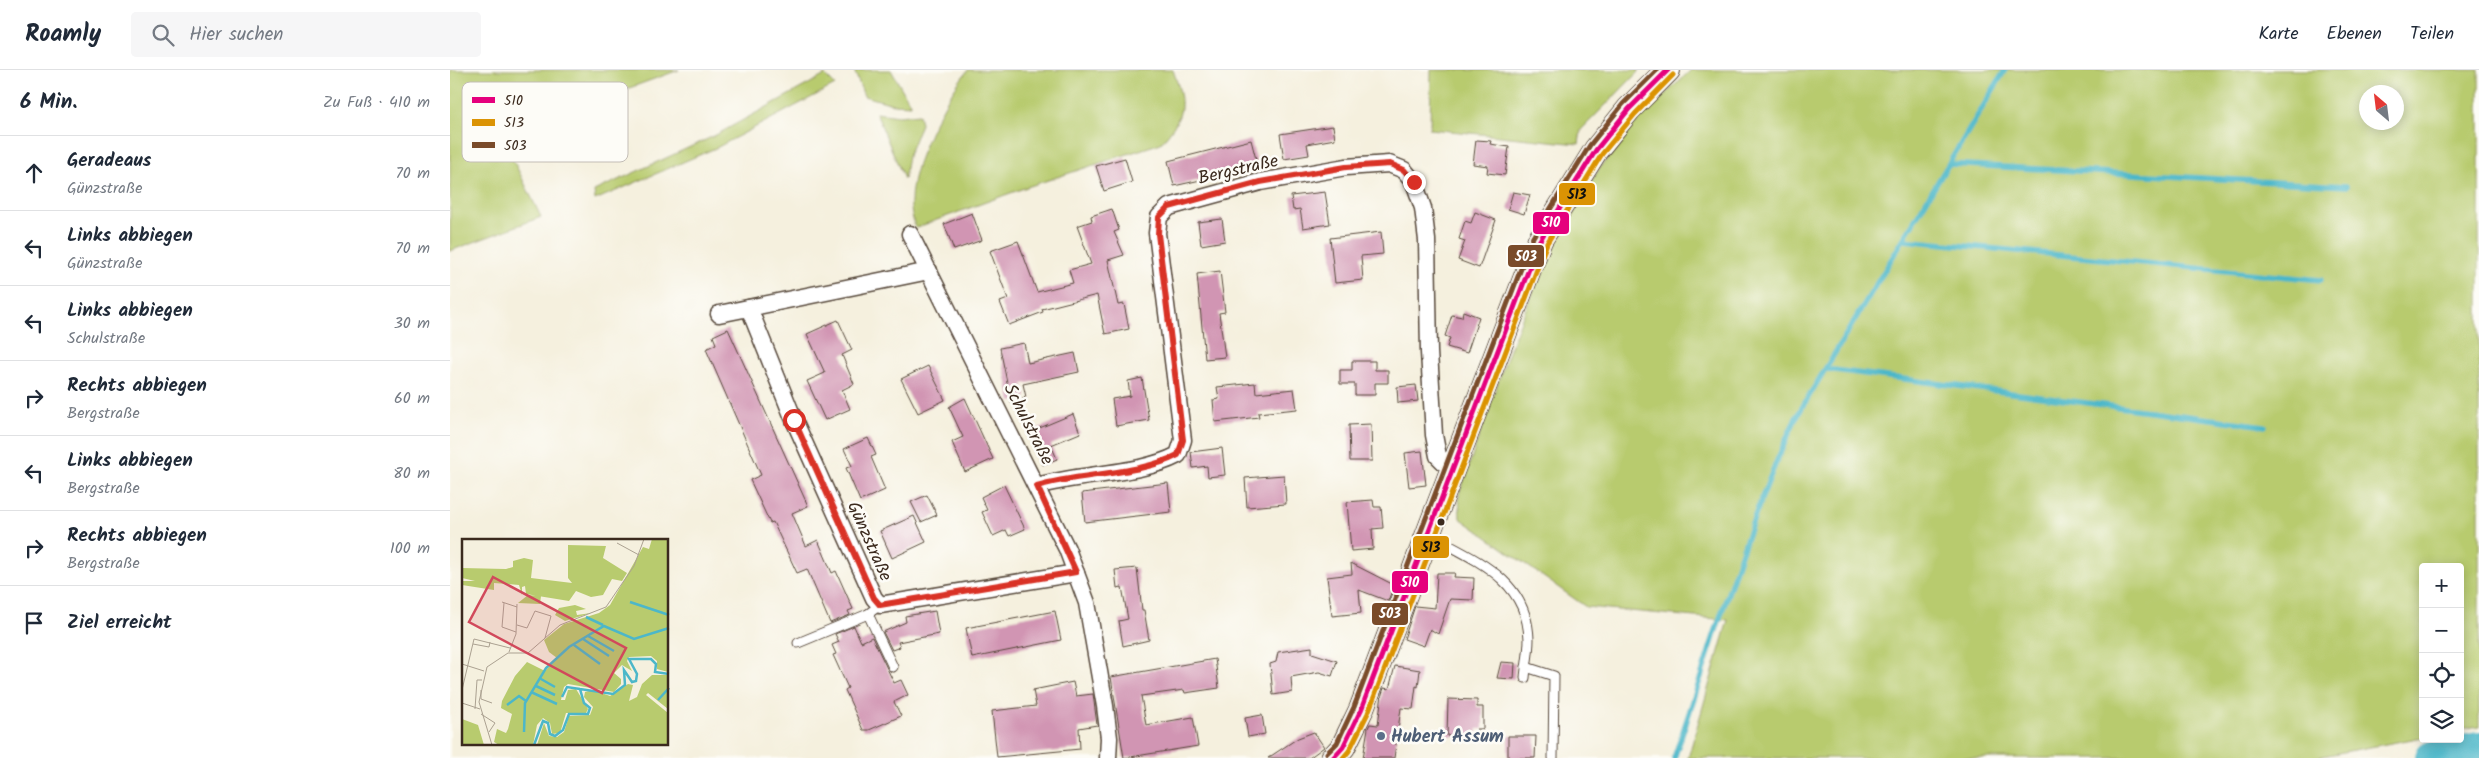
<!DOCTYPE html>
<html lang="de">
<meta charset="utf-8">
<style>
:root{--surface:#fff;--page:#f6f6f7;--text:#1f2937;--muted:#747a83;--line:#e0e1e3}
body{margin:0;font-family:Kalam,sans-serif;background:var(--page);color:var(--text)}
.controls{position:absolute;right:15px;bottom:15px;display:grid;overflow:hidden;border-radius:5px;box-shadow:0 2px 12px #0003}
.controls button{width:45px;height:45px;display:grid;place-items:center;padding:0;border:0;border-bottom:1px solid var(--line);background:var(--surface);color:var(--text);font:25px sans-serif}
.compass{position:absolute;left:1909px;top:15px;width:45px;height:45px;border-radius:50%;background:var(--surface);box-shadow:0 2px 12px #0003;rotate:332deg}
.stop{position:absolute;width:15px;height:15px;margin:-11px;border:4px solid #d93025;border-radius:50%;background:#fff}
.stop.end{background:#d93025;border-color:#fff;box-shadow:0 1px 5px #0008}
.list{margin:0;padding:0;list-style:none}
h2{display:flex;justify-content:space-between;align-items:center;height:65px;margin:0;padding:0 20px;font-size:21px}
h2 small{font-size:16px;font-weight:400;color:var(--muted)}
.list li{display:grid;grid-template-columns:32px 1fr auto;gap:15px;align-items:center;box-sizing:border-box;height:75px;padding:0 20px;border-top:1px solid var(--line)}
.list b{display:block;font-size:19px;white-space:nowrap}
.list p{margin:0;font-size:16px;white-space:nowrap;color:var(--muted)}
.list em{font-size:16px;font-style:normal;color:var(--muted)}
.icon{flex:none;width:28px;height:28px;fill:none;stroke:currentColor;stroke-width:2;stroke-linecap:round;stroke-linejoin:round}
.map{position:relative;flex:none;width:2029px;height:688px;overflow:hidden}
header{display:flex;align-items:center;gap:30px;box-sizing:border-box;height:70px;padding:0 25px;background:var(--surface);border-bottom:1px solid var(--line)}
header strong{font-size:24px}
nav{display:flex;gap:28px;margin-inline-start:auto;font-size:18px}
.search{width:350px;height:45px;background:var(--page);display:flex;align-items:center;gap:12px;box-sizing:border-box;padding:0 18px;border-radius:5px;color:var(--muted);font-size:19px}
main{display:flex}
aside{flex:1;background:var(--surface)}
.map>svg:first-child{display:block}
.green{fill:#b8cb6e;stroke:#7a7a46;fill-rule:evenodd}
.lines{fill:none;stroke-linecap:round;stroke-linejoin:round}
.stream{stroke:#4cb7c9;stroke-width:5.5}
.river{stroke:#4cb7c9;stroke-width:34}
.building{fill:#d195b3}
.lane-casing{stroke:#57483b;stroke-width:11}
.street-casing{stroke:#57483b;stroke-width:19}
.secondary-casing{stroke:#57483b;stroke-width:26}
.lane{stroke:#fff;stroke-width:9}
.street{stroke:#fff;stroke-width:16}
.secondary{stroke:#fff;stroke-width:24}
.bus-1-casing{stroke:#fdfcf7;stroke-width:9}
.bus-2-casing{stroke:#fdfcf7;stroke-width:9}
.bus-3-casing{stroke:#fdfcf7;stroke-width:9}
.bus-1{stroke:#e5007d;stroke-width:5}
.bus-2{stroke:#db9304;stroke-width:5}
.bus-3{stroke:#7a4b2a;stroke-width:5}
.route{stroke:#d93025;stroke-width:6}
.bus-dot{fill:#3b2a1e;stroke:#fdfcf7;stroke-width:2}
.service-dot{fill:#5c6f8a;stroke:#fdfcf7;stroke-width:2}
.labels{text-anchor:middle;stroke-width:5;stroke-linejoin:round;paint-order:stroke}
.street-label{font-size:18px;fill:#3b2a1e;stroke:#fdfcf7}
.service-label{font-size:18px;font-weight:bold;fill:#4e5e75;stroke:#fdfcf7;text-anchor:start}
.inset-river{fill:none;stroke:#4cb7c9;stroke-width:2.5}
.inset-road{fill:none;stroke:#aba191;stroke-width:1}
.view{fill:#d1495b;fill-opacity:0.15;stroke:#d1495b;stroke-width:2.5}
.inset-edge{fill:none;stroke:#3b2a1e;stroke-width:2.5}
.key{fill:#fdfcf7;stroke:#c3bdb6;stroke-width:1}
.key-label{font-size:14px;fill:#3b2a1e}
.line-badge{stroke:#fdfcf7;stroke-width:2}
.badge-label{font-size:14px;text-anchor:middle;font-weight:bold;fill:#fff}
.pale-badge-label{font-size:14px;text-anchor:middle;font-weight:bold;fill:#111}
</style>
<header>
<strong>Roamly</strong>
<div class="search"><svg class="icon" aria-label="search" viewBox="0 0 24 24"><circle cx="10" cy="10" r="6"/><path d="M15 15l6 6"/></svg>Hier suchen</div>
<nav><a>Karte</a><a>Ebenen</a><a>Teilen</a></nav>
</header>
<main>
<aside>
<h2>6 Min.<small>Zu Fuß · 410 m</small></h2>
<ul class="list">
<li><svg class="icon" aria-label="ahead" viewBox="0 0 24 24"><path d="M12 20V5M6 11l6-6 6 6"/></svg><div><b>Geradeaus</b><p>Günzstraße</p></div><em>70 m</em></li>
<li><svg class="icon" aria-label="left" viewBox="0 0 24 24"><path d="M17 20v-9H6M10 6l-5 5 5 5"/></svg><div><b>Links abbiegen</b><p>Günzstraße</p></div><em>70 m</em></li>
<li><svg class="icon" aria-label="left" viewBox="0 0 24 24"><path d="M17 20v-9H6M10 6l-5 5 5 5"/></svg><div><b>Links abbiegen</b><p>Schulstraße</p></div><em>30 m</em></li>
<li><svg class="icon" aria-label="right" viewBox="0 0 24 24"><path d="M7 20v-9h11M14 6l5 5-5 5"/></svg><div><b>Rechts abbiegen</b><p>Bergstraße</p></div><em>60 m</em></li>
<li><svg class="icon" aria-label="left" viewBox="0 0 24 24"><path d="M17 20v-9H6M10 6l-5 5 5 5"/></svg><div><b>Links abbiegen</b><p>Bergstraße</p></div><em>80 m</em></li>
<li><svg class="icon" aria-label="right" viewBox="0 0 24 24"><path d="M7 20v-9h11M14 6l5 5-5 5"/></svg><div><b>Rechts abbiegen</b><p>Bergstraße</p></div><em>100 m</em></li>
<li><svg class="icon" aria-label="arrive" viewBox="0 0 24 24"><path d="M6 21V4h12l-3 4 3 4H6"/></svg><div><b>Ziel erreicht</b></div></li>
</ul>
</aside>
<div class="map">
<svg width="2029" height="688" viewBox="0 0 2029 688">
<rect width="100%" height="100%" fill="#fdfcf7"/>
<filter id="ink" filterUnits="userSpaceOnUse"><feTurbulence type="fractalNoise" baseFrequency=".02" numOctaves="2"/><feDisplacementMap in="SourceGraphic" scale="10" xChannelSelector="R" yChannelSelector="G"/><feConvolveMatrix kernelMatrix="1 2 1 2 8 2 1 2 1" color-interpolation-filters="sRGB"/></filter>
<filter id="wash" filterUnits="userSpaceOnUse"><feTurbulence type="fractalNoise" baseFrequency=".0096" numOctaves="4" result="noise"/><feDisplacementMap in="SourceGraphic" scale="20" xChannelSelector="R" yChannelSelector="G"/><feGaussianBlur stdDeviation="1.12" result="paint"/><feColorMatrix in="noise" values="0 0 0 0 0 0 0 0 0 0 0 0 0 0 0 0 0 1.4 0 .05"/><feComposite in="paint" operator="in"/></filter>
<g filter="url(#wash)">
<rect width="100%" height="100%" fill="#f5f0de"/>
<g class="green">
<polygon points="0,0 229,0 160,25 105,54 90,52 64,67 51,65 91,147 0,181"/>
<polygon points="404,0 441,0 461,35 443,34 414,26"/>
<path d="M518 0H723C735 34 736 44 711 73L577 117 465 158C463 149 460 140 461 131 461 93 494 29 518 0Z"/>
<polygon points="981,0 1190,0 1131,60 1129,74 980,59"/>
<path d="M1241 0H2029V657L2010 660V497H1973V667L1862 688H1238L1278 550 1136 537 1010 448 1009 424C1054 298 1092 161 1181 58 1199 38 1221 19 1241 0ZM1916 22H1946V52H1916Z"/>
<polygon points="375,5 385,15 268,77 145,130 144,121 264,66"/>
<polygon points="426,43 449,46 469,44 471,54 458,86 454,109"/>
</g>
<g class="lines">
<g class="stream">
<polyline points="1499,94 1896,116"/>
<polyline points="1453,170 1871,210"/>
<polyline points="1376,299 1815,356"/>
<path d="M1224 688C1264 573 1294 456 1347 346L1555 0"/>
</g>
<polyline class="river" points="1982,688 2029,679"/>
</g>
<g id="blocks">
<g class="building">
<polygon points="883,56 885,69 857,74 859,85 834,89 830,64"/>
<polygon points="801,70 808,97 724,116 718,91"/>
<polygon points="1026,70 1041,71 1040,74 1059,77 1055,105 1037,103 1038,96 1023,94"/>
<polygon points="675,88 682,112 654,121 646,96"/>
<polygon points="875,122 880,154 853,158 850,139 843,140 841,126"/>
<polygon points="1063,122 1080,125 1074,144 1058,139"/>
<polygon points="662,139 669,160 664,162 674,185 658,190 668,235 674,234 679,259 655,264 647,225 592,239 593,242 559,255 550,232 558,229 540,181 568,171 587,222 623,213 619,200 641,194 627,156 642,151 641,146"/>
<polygon points="1025,142 1046,150 1029,198 1008,190 1015,171 1009,169 1015,151 1021,153"/>
<polygon points="522,143 532,170 504,180 494,154"/>
<polygon points="772,149 775,171 751,175 748,152"/>
<polygon points="931,162 933,184 911,186 913,210 885,213 880,168"/>
<polygon points="770,201 775,242 769,243 775,287 755,289 747,204"/>
<polygon points="1013,241 1029,247 1017,283 997,277 1000,268 995,266 1002,245 1012,247"/>
<polygon points="388,250 402,280 392,285 404,314 392,320 400,339 375,350 357,311 375,303 357,264"/>
<polygon points="278,259 358,436 342,443 356,476 368,470 382,503 386,501 403,539 398,541 400,545 380,553 357,499 347,503 323,452 320,453 300,410 311,405 256,279 266,274 263,266"/>
<polygon points="574,273 578,293 625,283 629,302 573,314 576,327 561,332 550,278"/>
<polygon points="902,291 925,291 925,300 938,300 938,313 925,313 925,325 905,325 905,314 890,314 890,300 902,300"/>
<polygon points="478,296 495,330 468,343 451,309"/>
<polygon points="692,308 699,350 666,356 662,329 680,326 678,311"/>
<polygon points="805,313 806,323 844,319 847,339 808,343 809,347 765,352 763,330 769,329 767,317"/>
<polygon points="966,315 968,331 948,333 947,317"/>
<polygon points="515,328 543,389 515,402 502,372 513,367 499,337"/>
<polygon points="623,344 630,363 601,375 607,389 593,395 580,362"/>
<polygon points="921,354 922,391 900,391 899,355"/>
<polygon points="418,368 426,385 421,387 435,420 410,431 396,398 402,396 394,379"/>
<polygon points="772,378 775,405 758,407 757,396 743,398 741,382"/>
<polygon points="972,381 976,415 959,417 955,383"/>
<polygon points="834,405 836,434 797,437 795,408"/>
<polygon points="718,413 721,442 635,452 632,423"/>
<polygon points="554,415 575,459 559,466 556,460 543,466 532,442 537,440 531,427"/>
<polygon points="477,425 487,445 471,452 461,432"/>
<polygon points="923,430 924,437 931,437 933,458 922,459 923,479 901,481 897,432"/>
<polygon points="464,446 476,472 442,488 430,461"/>
<polygon points="901,493 944,515 938,531 909,520 911,543 882,546 877,507 902,504"/>
<polygon points="687,498 692,540 694,540 699,570 673,576 669,551 678,549 672,517 667,518 665,500"/>
<polygon points="987,503 1005,503 1004,507 1024,508 1023,530 1000,529 988,564 980,559 974,576 954,569 965,536 985,538"/>
<polygon points="485,541 489,564 448,572 450,577 442,580 433,562 456,552 455,546"/>
<polygon points="605,541 611,570 522,588 516,558"/>
<polygon points="404,556 411,572 422,567 444,613 451,610 458,625 444,632 451,646 419,660 413,660 395,620 398,618 383,585 386,584 382,575 389,572 385,564"/>
<polygon points="862,577 862,583 887,591 882,606 869,602 841,607 842,622 823,625 820,594 826,592 828,582"/>
<polygon points="765,589 769,618 735,623 734,620 691,626 696,655 743,647 748,676 674,688 661,607"/>
<polygon points="1051,592 1065,593 1064,609 1047,608"/>
<polygon points="945,596 970,600 968,617 966,616 963,639 951,638 944,688 913,688 918,658 920,654 928,655 932,624 934,618 939,619"/>
<polygon points="623,612 626,626 643,624 647,655 629,658 630,679 547,687 542,641 586,636 583,620"/>
<polygon points="998,629 1027,630 1027,637 1033,637 1033,659 1027,659 1026,666 997,666"/>
<polygon points="812,645 815,664 798,667 795,648"/>
<polygon points="864,662 874,677 859,688 818,688 848,668"/>
<polygon points="1058,666 1086,666 1085,688 1058,688"/>
</g>
</g>
</g>
<g filter="url(#ink)">
<use href="#blocks" fill-opacity="0" stroke="#57483b" stroke-width="1"/>
<g class="lines">
<defs>
<g id="lane">
<path d="M978 464C1024 490 1077 508 1079 569 1079 582 1076 595 1075 608"/>
<polyline points="418,544 443,597"/>
<polyline points="348,573 418,544 430,535"/>
<polyline points="1076,597 1104,606 1103,688"/>
</g>
<g id="street">
<polyline points="460,164 617,479 637,533 655,636 659,668 658,688"/>
<polyline points="299,238 344,350 424,528 430,535 626,503"/>
<polyline points="269,244 479,201"/>
<path d="M587 416C631 403 690 405 728 385L733 370 707 163 709 147 719 137 810 112 896 97 939 94 954 100 964 112 973 138 977 170 979 282 984 365 988 386 1002 400"/>
</g>
<polyline id="secondary" points="883,688 893,677 911,640 1090,170 1146,80 1179,39 1218,0"/>
</defs>
<use href="#lane" class="lane-casing"/>
<use href="#street" class="street-casing"/>
<use href="#secondary" class="secondary-casing"/>
<use href="#lane" class="lane"/>
<use href="#street" class="street"/>
<use href="#secondary" class="secondary"/>
<defs>
<polyline id="bus-1" points="883,688 893,677 911,640 1090,170 1146,80 1179,39 1218,0"/>
<polyline id="bus-2" points="893,688 899,681 918,643 1097,173 1152,84 1185,44 1223,5"/>
<polyline id="bus-3" points="877,683 887,673 904,637 1083,167 1140,75 1173,34 1207,0"/>
</defs>
<use href="#bus-1" class="bus-1-casing"/>
<use href="#bus-2" class="bus-2-casing"/>
<use href="#bus-3" class="bus-3-casing"/>
<use href="#bus-1" class="bus-1"/>
<use href="#bus-2" class="bus-2"/>
<use href="#bus-3" class="bus-3"/>
</g>
</g>
<g class="lines" filter="url(#ink)">
<path class="route" d="M344 350 424 528 430 535 626 502 587 416C631 403 690 405 728 385L733 370 708 164 709 147 719 137 810 112 896 97 940 94 954 100 964 112"/>
</g>
<circle class="bus-dot" cx="991" cy="452" r="4.5"/>
<circle class="service-dot" cx="931" cy="666" r="5"/>
<g class="labels">
<g class="street-label">
<text transform="translate(788 99) rotate(-13)" y="6">Bergstraße</text>
<text transform="translate(579 354) rotate(63)" y="6">Schulstraße</text>
<text transform="translate(420 471) rotate(66)" y="6">Günzstraße</text>
</g>
<g class="service-label">
<text x="941" y="672">Hubert Assum</text>
</g>
</g>
<g transform="translate(12 469)">
<rect width="206" height="206" fill="#f5f0de"/>
<path d="M190 0H206V133L195 130V122L189 117 167 118 165 122 170 132 160 126 152 134 159 140V145L152 153 106 145 102 148 99 161H103L106 151 114 150 126 170 124 174H104L98 194 90 195 88 184 81 179 75 186 71 206H37L32 203 35 190 44 194 46 190 50 175 39 169 40 162 53 137 65 123 83 132 95 119 87 113 82 101 102 85 137 74 148 66 181 8 187 10ZM106 6 144 7 141 19 165 34 160 42 150 40 141 56 129 58 114 52 107 62 64 55 63 47 60 48V56L57 46 32 44V51L0 46V42H13L0 39V29L44 30 51 28V22L62 19 71 21 69 39 110 44 106 39ZM66 56 79 57 78 65 56 64ZM113 66 124 70 114 72 115 76 129 74 103 82 93 76 97 69ZM190 136H206V170L186 154 184 156 206 174V206H75L82 184 87 197 95 198 102 193 107 177 128 176 131 168 122 158 123 153 131 151 148 157 166 145 171 146 167 162 175 158 180 145ZM0 180 16 186 22 206H0Z" fill="#b8cb6e"/>
<path class="inset-river" d="M168 63 207 76M124 78 141 86M126 97 152 112M121 100 147 117M112 106 138 125M79 140 93 148M74 147 93 156M69 153 95 165M100 158 105 148 118 150M196 161 207 149M45 166 57 157 64 162M62 193 63 164 84 129 107 108 142 87 172 100 207 89M72 206 81 182 86 184 88 195 93 197 101 191 107 175H126L128 169 122 164 118 150 151 155 163 146 162 131 170 143 174 142 175 135 167 120H189L194 125 193 133 207 135"/>
<path class="inset-road" d="M155 4 177 16M40 63 55 68M42 64 40 88 54 93M55 86 65 89 73 72 89 77 83 99M11 105 27 108 28 103M47 113 54 95 55 65M0 125 22 132M0 151 12 100 48 109M19 151V160L30 164M0 164 18 170M13 170 15 141H20M19 175 33 184 27 193M30 206 17 163 25 128 46 114H66L98 86 144 68 172 27 182 0"/>
<path class="view" d="M31 38 164 109 140 154 7 83Z"/>
<rect width="206" height="206" class="inset-edge"/>
</g>
<rect x="12" y="12" width="166" height="80" rx="8" class="key"/>
<rect x="22" y="27" width="23" height="6" fill="#e5007d"/>
<rect x="22" y="49" width="23" height="7" fill="#db9304"/>
<rect x="22" y="72" width="23" height="6" fill="#7a4b2a"/>
<g class="key-label">
<text x="54" y="35">510</text>
<text x="54" y="57">513</text>
<text x="54" y="80">503</text>
</g>
<g class="line-badge">
<rect x="1108" y="112" width="38" height="24" rx="5" fill="#db9304"/>
<rect x="1082" y="141" width="38" height="24" rx="5" fill="#e5007d"/>
<rect x="1057" y="174" width="38" height="24" rx="5" fill="#7a4b2a"/>
<rect x="962" y="465" width="38" height="24" rx="5" fill="#db9304"/>
<rect x="941" y="500" width="38" height="24" rx="5" fill="#e5007d"/>
<rect x="921" y="532" width="38" height="24" rx="5" fill="#7a4b2a"/>
</g>
<g class="badge-label">
<text x="1101" y="157">510</text>
<text x="1076" y="191">503</text>
<text x="960" y="517">510</text>
<text x="940" y="548">503</text>
</g>
<g class="pale-badge-label">
<text x="1127" y="129">513</text>
<text x="981" y="482">513</text>
</g>
</svg>
<div class="controls">
<button>+</button>
<button>−</button>
<button><svg class="icon" aria-label="locate" viewBox="0 0 24 24"><circle cx="12" cy="12" r="6"/><path d="M12 2v4M12 18v4M2 12h4M18 12h4"/></svg></button>
<button><svg class="icon" aria-label="layers" viewBox="0 0 24 24"><path d="M12 4l9 5-9 5-9-5zM3 14l9 5 9-5"/></svg></button>
</div>
<svg class="compass" viewBox="-18 -18 36 36"><path d="M0-13l5 13h-10z" fill="#e53935"/><path d="M0 13l5-13h-10z" fill="#747a83"/></svg>
<div class="stop" style="left:344px;top:350px"></div>
<div class="stop end" style="left:964px;top:112px"></div>
</div>
</main>
